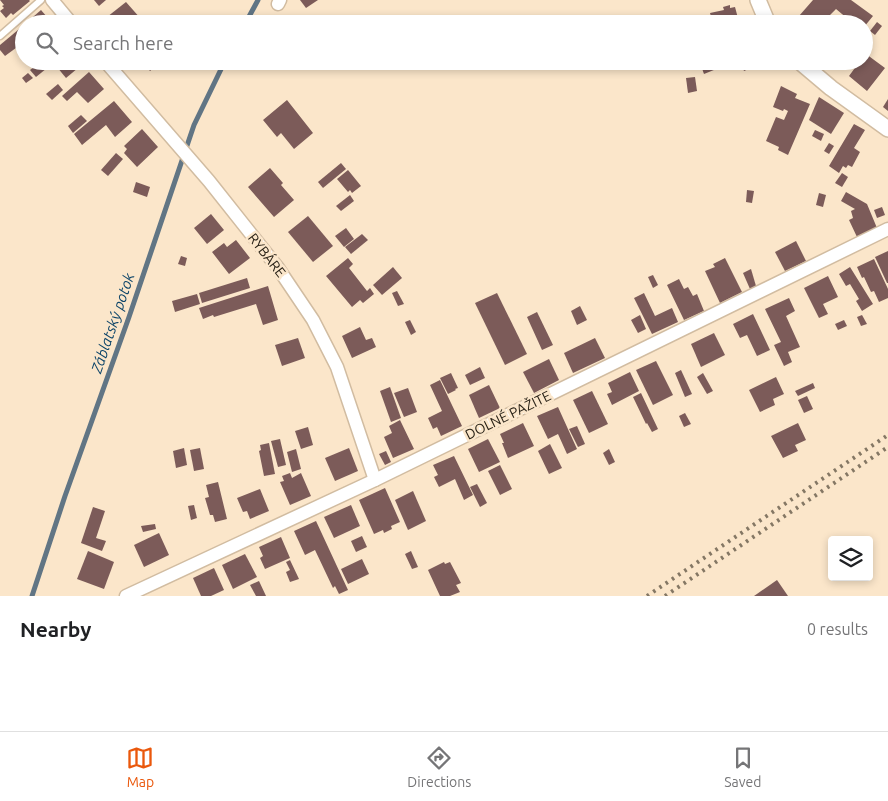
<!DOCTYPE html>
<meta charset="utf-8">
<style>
:root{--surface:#fff;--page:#f2f2f2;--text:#202124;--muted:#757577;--line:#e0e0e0;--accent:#ea580c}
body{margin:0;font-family:Ubuntu,sans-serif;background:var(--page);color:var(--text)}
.controls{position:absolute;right:15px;bottom:15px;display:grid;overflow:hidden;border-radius:5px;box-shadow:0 2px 8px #0003}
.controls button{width:45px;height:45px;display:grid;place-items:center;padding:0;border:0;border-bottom:1px solid var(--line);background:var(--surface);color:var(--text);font:25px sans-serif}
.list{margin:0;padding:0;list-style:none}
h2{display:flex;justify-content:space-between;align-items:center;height:65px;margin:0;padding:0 20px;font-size:21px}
h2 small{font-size:16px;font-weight:400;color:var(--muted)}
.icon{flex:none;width:28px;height:28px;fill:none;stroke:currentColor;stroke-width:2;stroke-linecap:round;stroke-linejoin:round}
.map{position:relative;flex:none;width:888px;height:596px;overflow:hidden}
.search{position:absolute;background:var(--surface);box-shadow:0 2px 8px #0003;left:15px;right:15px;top:15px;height:55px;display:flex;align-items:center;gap:12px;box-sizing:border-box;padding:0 18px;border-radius:28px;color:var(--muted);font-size:19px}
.sheet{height:135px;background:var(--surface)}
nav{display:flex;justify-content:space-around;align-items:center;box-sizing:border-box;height:70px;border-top:1px solid var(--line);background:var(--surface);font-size:14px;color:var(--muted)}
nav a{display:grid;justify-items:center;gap:2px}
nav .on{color:var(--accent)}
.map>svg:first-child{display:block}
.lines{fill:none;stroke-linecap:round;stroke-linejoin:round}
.stream{stroke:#617584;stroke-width:5}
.building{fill:#7c5b59}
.service-casing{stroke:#d1bca1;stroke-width:9}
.minor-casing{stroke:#d1bca1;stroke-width:15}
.tertiary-casing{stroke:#d1bca1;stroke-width:18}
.service{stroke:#fff;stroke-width:6}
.minor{stroke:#fff;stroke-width:12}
.tertiary{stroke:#fff;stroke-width:15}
.rail{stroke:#847764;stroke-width:4;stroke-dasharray:2.5 5;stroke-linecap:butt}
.labels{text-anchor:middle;stroke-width:5;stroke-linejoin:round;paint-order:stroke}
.street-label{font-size:14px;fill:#282116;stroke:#fbe6ca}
.water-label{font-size:15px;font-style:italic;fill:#0e4569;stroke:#fbe6ca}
</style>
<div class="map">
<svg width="888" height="596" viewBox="0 0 888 596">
<rect width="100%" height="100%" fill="#fbe6ca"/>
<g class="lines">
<g class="stream">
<polyline points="245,24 258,0"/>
<polyline points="32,596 65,496 129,317 194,125 225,61"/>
</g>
</g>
<g class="building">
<polygon points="0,0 29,0 30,1 13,15 11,13 6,18 0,11 4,8 2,6 4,5"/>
<polygon points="94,0 106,0 99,6"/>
<polygon points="300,0 318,0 306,8"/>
<polygon points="813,0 851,0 873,16 864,27 864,24 854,24 836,9 821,24 792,24"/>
<polygon points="126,2 141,19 135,24 113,24 107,17"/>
<polygon points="730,5 730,8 735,7 739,22 741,22 741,24 713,24 710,13 724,10 723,7"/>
<polygon points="41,10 53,24 25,24"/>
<polygon points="877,22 882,26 875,35 870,31"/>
<polygon points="24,25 24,42 5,56 0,50 0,45"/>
<polygon points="866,54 885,68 867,91 849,76 860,61 864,61 864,56"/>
<polygon points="42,61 50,61 52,64 36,77 30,70"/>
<polygon points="52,61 83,61 84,63 66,78"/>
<polygon points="142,61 173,61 161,70 157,65 150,71"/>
<polygon points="704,61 736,61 704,74 700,63"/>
<polygon points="740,61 767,61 744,71"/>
<polygon points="89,72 104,89 88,103 77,92 67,101 62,96"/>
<polygon points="28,73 33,78 26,83 22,78"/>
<polygon points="695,77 697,91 688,93 686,78"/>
<polygon points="58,84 63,90 52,100 46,94"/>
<polygon points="781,86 797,94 795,98 810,104 788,155 778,150 779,147 766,141 776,117 784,120 788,111 784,109 783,111 773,107"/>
<polygon points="819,97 844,113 831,134 809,120"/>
<polygon points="888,99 888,111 883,107"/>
<polygon points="287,100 313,133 294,149 281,133 277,137 263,120"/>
<polygon points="114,101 132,122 115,137 106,125 82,145 74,134"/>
<polygon points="81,115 87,121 73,133 68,126"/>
<polygon points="854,124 865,130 854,148 860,152 852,167 848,165 846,168 843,166 839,173 829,166"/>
<polygon points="142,129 158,147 137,167 124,153 127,149 124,146"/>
<polygon points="815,130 824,134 821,141 812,136"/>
<polygon points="829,143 834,146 829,154 824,151"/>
<polygon points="116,153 123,159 108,176 101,170"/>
<polygon points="341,163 346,169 323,188 318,182"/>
<polygon points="270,168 283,183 281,185 294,200 274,217 248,187"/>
<polygon points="348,170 361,186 352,193 350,190 348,192 337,179"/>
<polygon points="842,173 848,177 842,187 835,183"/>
<polygon points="136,182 150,187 147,197 133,192"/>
<polygon points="747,190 754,191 752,203 746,202"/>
<polygon points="846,192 867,204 877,228 857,237 849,220 853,218 851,211 855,209 841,201"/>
<polygon points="819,193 826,195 823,207 816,205"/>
<polygon points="350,195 354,201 341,211 336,206"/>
<polygon points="882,207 885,215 877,218 874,210"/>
<polygon points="211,214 224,230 207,244 194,228"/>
<polygon points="308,216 333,246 313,262 288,232"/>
<polygon points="346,228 354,239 344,247 335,236"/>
<polygon points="362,234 368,240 351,254 345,247"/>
<polygon points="236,240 250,258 229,274 212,252 224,243 227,247"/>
<polygon points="796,241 806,261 785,271 775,252"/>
<polygon points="888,251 888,283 887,283 875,257"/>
<polygon points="181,256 187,258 185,266 178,264"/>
<polygon points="348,258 353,264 349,268 367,291 370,288 374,294 363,303 360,300 352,307 326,276"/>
<polygon points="725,258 742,292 720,303 705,271 715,267 713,264"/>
<polygon points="874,259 888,289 888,298 879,302 874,291 871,292 864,277 862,278 857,267"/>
<polygon points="393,267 402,278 382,295 373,285"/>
<polygon points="850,267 873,304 862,311 856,301 859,299 850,284 846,286 839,274"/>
<polygon points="751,269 756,286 750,289 743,273"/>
<polygon points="653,275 658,285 653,288 648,277"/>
<polygon points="828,276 838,297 823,304 828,314 819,318 804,288"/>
<polygon points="247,278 250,288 202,303 199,293"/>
<polygon points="679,279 684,289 688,287 693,296 697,294 704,311 684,320 667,285"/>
<polygon points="268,286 278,320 263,325 256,304 214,317 213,315 203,319 199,308"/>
<polygon points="397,291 404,304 398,306 392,293"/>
<polygon points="497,293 527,354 505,365 475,303"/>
<polygon points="644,293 655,316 672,308 678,322 652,334 634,298"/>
<polygon points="197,294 200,304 175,312 172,301"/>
<polygon points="789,298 795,311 786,316 800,347 788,352 792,362 784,366 774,345 781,342 765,309"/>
<polygon points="580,306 587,320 577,325 571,311"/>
<polygon points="537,312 553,345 542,350 527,317"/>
<polygon points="753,314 770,350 757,356 747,335 740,338 733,324"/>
<polygon points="640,315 646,329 638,333 631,320"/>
<polygon points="862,315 867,324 861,326 857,317"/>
<polygon points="410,320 416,332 411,335 405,322"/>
<polygon points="844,320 847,326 838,330 835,324"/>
<polygon points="360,327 366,340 372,338 376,347 352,358 342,336"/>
<polygon points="714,333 725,355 701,367 691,344"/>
<polygon points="298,338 305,358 282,366 275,345"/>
<polygon points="595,338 605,358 573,373 564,353"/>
<polygon points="549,359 559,380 534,393 523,372"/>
<polygon points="656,361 673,395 653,405 636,370"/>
<polygon points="480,367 485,378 470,385 465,375"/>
<polygon points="681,370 692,394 685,397 675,373"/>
<polygon points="630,372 639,391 612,405 607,394 612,392 608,383"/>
<polygon points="451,373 458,388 455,389 456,390 448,394 440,378"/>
<polygon points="703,373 713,391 707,394 697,377"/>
<polygon points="776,377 784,394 773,399 775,405 760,412 749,390"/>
<polygon points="440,380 462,426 441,436 437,427 433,429 428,418 442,411 430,385"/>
<polygon points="813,383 815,388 798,396 795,391"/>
<polygon points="489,385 500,408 479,418 469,395"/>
<polygon points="390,387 401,418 391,422 380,391"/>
<polygon points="408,388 417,412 404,417 394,393"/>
<polygon points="592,391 608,424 589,433 573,400"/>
<polygon points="641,393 658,429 652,432 647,423 646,424 633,397"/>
<polygon points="807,396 813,409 804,413 798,400"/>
<polygon points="558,407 577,449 567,454 558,434 548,439 537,416"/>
<polygon points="685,413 691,424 684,427 679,416"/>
<polygon points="400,420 414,449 393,458 384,437 392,433 389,426"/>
<polygon points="523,423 534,446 508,458 502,443 504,443 500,434"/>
<polygon points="798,423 806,440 795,445 798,451 783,458 771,436"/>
<polygon points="577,426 585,444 578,447 569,429"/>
<polygon points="308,427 313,445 301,449 295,431"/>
<polygon points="280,439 286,465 278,467 271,441"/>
<polygon points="488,439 500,462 479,472 468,449"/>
<polygon points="269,443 275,474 264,476 259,451 261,450 260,445"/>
<polygon points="550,444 562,468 549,474 538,451"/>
<polygon points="184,448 187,465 176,468 173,451"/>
<polygon points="200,448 204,469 194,471 190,450"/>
<polygon points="349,448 358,471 335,481 325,458"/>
<polygon points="296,449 301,469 292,472 287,452"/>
<polygon points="609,449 615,462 609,465 603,453"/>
<polygon points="386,451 391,462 385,465 379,454"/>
<polygon points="454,456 473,495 464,500 455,479 439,487 434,477 438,475 433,465"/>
<polygon points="500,465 512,489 500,495 488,471"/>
<polygon points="290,473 292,478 301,473 311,496 290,505 280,482 284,481 282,476"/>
<polygon points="218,482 227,519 215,522 213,515 210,515 205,498 209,497 206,485"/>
<polygon points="477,484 487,503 480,507 470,487"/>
<polygon points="385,488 400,522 391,526 392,529 384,533 383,530 374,534 359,500"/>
<polygon points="260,489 269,511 250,519 247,511 243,512 237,498"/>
<polygon points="413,491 426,521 408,530 395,500"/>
<polygon points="194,505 197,518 191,520 188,506"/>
<polygon points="351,505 360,526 334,538 324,517"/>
<polygon points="93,507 105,511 96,538 106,541 102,551 81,543"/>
<polygon points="316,521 348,590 339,594 335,586 333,588 315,550 305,555 294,531"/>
<polygon points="155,524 156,529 143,532 141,526"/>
<polygon points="159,533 169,555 144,567 134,545"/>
<polygon points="362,536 367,547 356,552 351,541"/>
<polygon points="281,537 290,558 265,569 260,558 263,556 259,547"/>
<polygon points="88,551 114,562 104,589 77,579"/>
<polygon points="411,551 418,567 412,569 405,554"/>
<polygon points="245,554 257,577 233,589 222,565"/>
<polygon points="362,559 369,574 348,584 341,569"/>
<polygon points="290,560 299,579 290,582 286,572 290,570 286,562"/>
<polygon points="444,562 445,564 450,562 461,583 456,585 460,592 450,596 440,596 428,570"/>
<polygon points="214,568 224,590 211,596 201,596 193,578"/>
<polygon points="777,580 788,596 754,596"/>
<polygon points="259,581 266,596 256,596 250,585"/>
</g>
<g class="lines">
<defs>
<polyline id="service" points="0,36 41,0"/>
<g id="minor">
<polyline points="52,0 72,24"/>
<polyline points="278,4 280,0"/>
<polyline points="105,61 209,181 278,268 313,320 337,367 375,480"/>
<polyline points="126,596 375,480 888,229"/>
</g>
<g id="tertiary">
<polyline points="758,0 768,24"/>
<polyline points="799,61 831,88 888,129"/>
</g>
</defs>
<use href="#service" class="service-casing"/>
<use href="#minor" class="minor-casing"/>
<use href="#tertiary" class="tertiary-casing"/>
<use href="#service" class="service"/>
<use href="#minor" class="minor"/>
<use href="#tertiary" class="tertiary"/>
<g class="rail">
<polyline points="647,596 888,435"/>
<polyline points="665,596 888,447"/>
</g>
</g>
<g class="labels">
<g class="street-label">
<text transform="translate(267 255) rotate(52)" y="5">RYBÁRE</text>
<text transform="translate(508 415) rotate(-26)" y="5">DOLNÉ PAŽITE</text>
</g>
<g class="water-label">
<text transform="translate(113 323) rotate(-71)" y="5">Záblatský potok</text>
</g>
</g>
</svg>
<div class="controls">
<button><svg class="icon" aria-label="layers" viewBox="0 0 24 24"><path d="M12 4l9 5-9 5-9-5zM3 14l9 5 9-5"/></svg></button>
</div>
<div class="search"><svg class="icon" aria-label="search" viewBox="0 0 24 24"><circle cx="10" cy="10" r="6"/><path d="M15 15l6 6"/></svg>Search here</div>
</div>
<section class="sheet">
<h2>Nearby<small>0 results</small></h2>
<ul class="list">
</ul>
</section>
<nav>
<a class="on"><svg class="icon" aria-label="map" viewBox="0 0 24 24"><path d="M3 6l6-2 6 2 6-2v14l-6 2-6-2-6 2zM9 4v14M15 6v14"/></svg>Map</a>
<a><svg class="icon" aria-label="directions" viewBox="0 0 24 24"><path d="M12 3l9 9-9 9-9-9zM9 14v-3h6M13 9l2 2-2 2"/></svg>Directions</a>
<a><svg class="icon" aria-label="saved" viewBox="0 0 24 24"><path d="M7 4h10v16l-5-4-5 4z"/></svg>Saved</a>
</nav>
